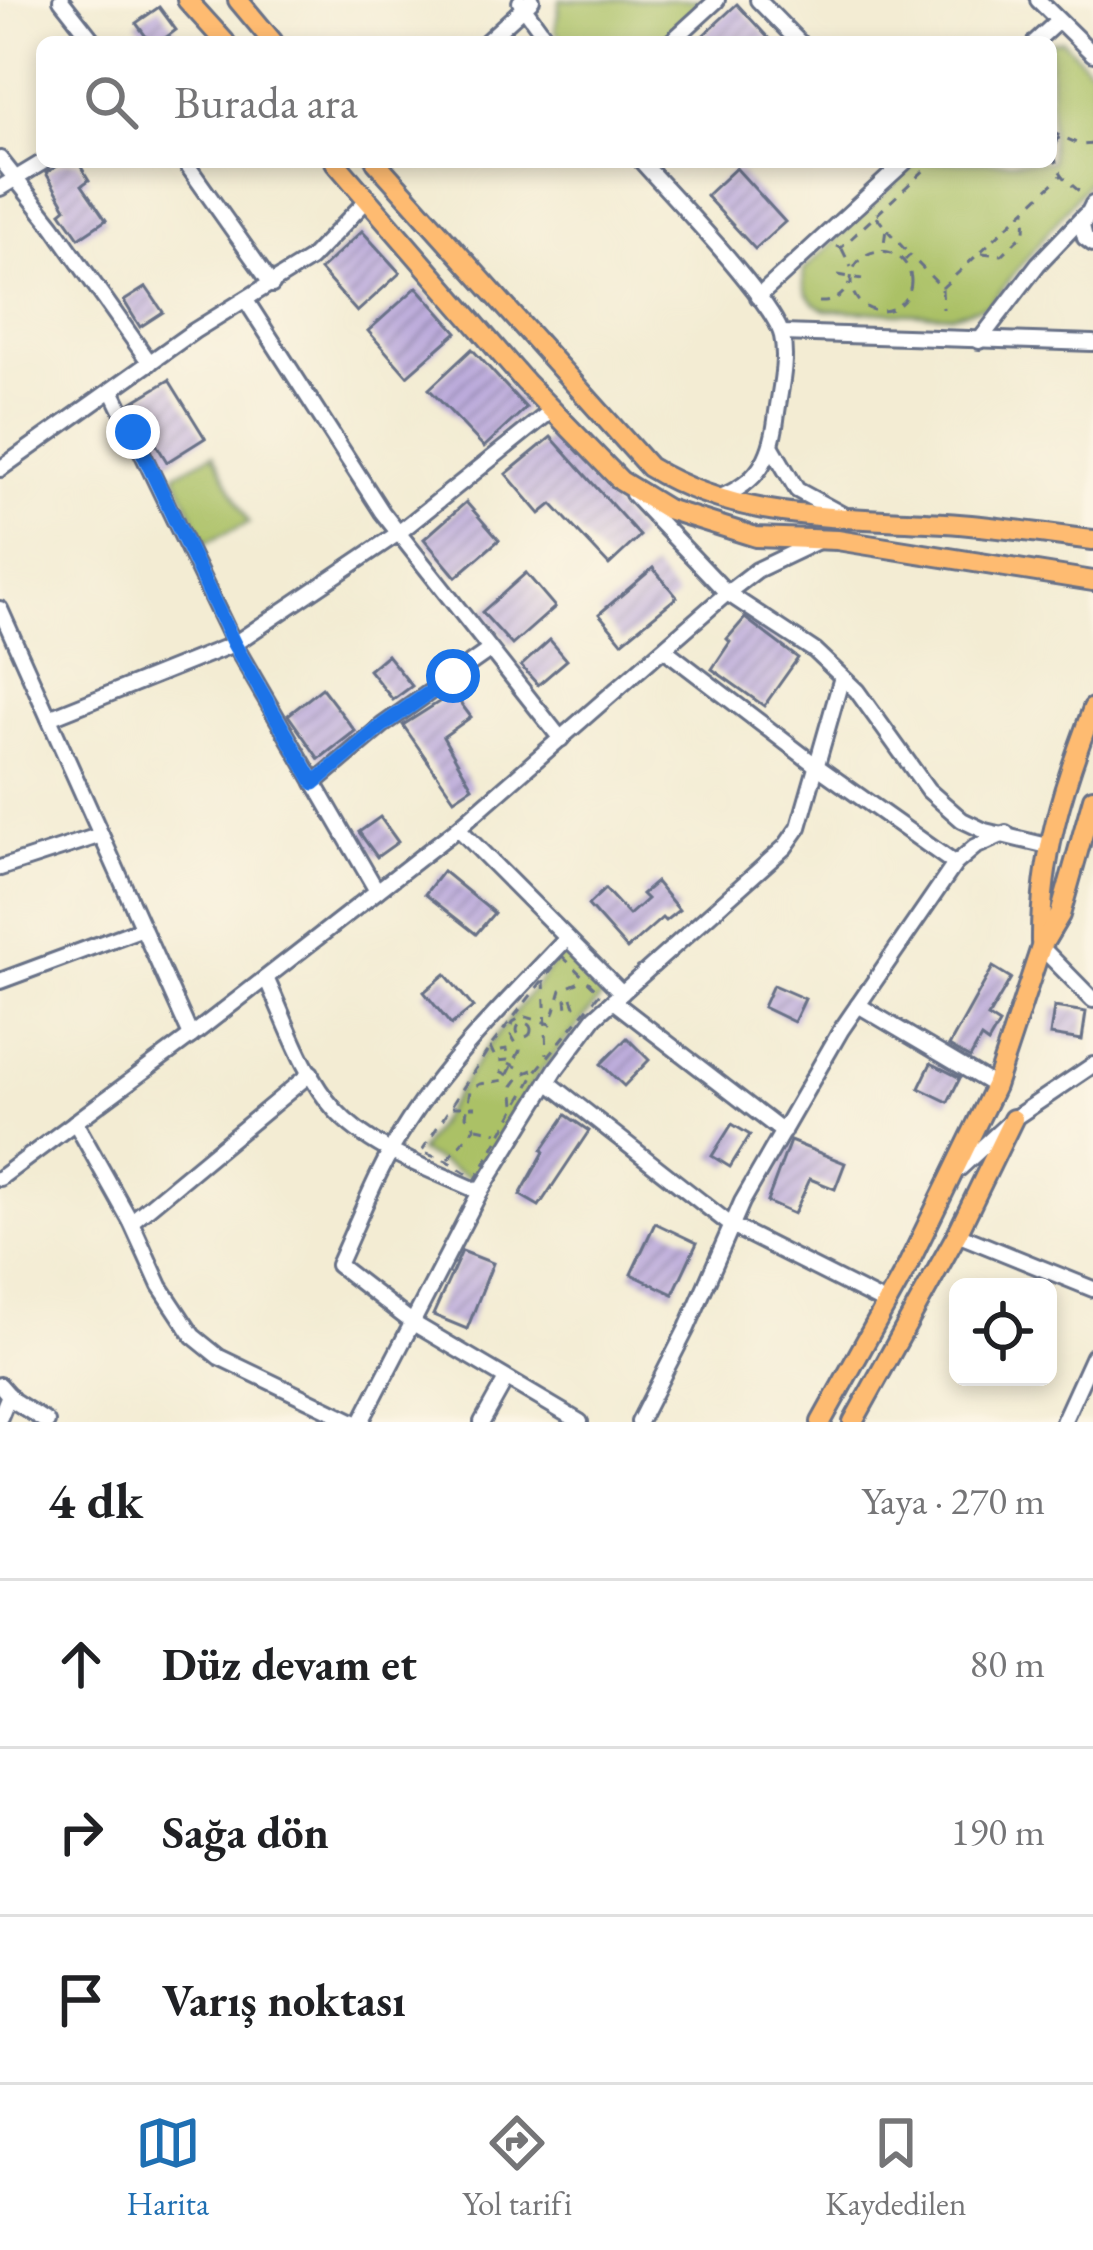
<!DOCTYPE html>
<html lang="tr">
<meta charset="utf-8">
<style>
:root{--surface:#fff;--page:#f2f2f2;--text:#202124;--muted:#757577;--line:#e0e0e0;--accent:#1f6fb2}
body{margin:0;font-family:"EB Garamond",serif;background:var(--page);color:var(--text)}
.controls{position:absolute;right:36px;bottom:36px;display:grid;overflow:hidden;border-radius:18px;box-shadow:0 6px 18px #0003}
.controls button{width:108px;height:108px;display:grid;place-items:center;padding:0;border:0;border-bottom:3px solid var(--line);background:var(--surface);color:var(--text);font:60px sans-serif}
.stop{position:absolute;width:36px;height:36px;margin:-27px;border:9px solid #1a73e8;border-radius:50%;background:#fff}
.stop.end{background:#1a73e8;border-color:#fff;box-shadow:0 3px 12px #0008}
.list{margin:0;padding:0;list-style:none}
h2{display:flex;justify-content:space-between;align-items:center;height:156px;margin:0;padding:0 48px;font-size:51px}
h2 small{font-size:39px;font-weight:400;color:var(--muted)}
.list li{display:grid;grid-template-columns:78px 1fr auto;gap:36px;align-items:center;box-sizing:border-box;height:168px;padding:0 48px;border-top:3px solid var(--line)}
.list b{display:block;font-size:45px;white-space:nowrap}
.list em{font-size:39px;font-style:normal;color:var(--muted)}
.icon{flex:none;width:66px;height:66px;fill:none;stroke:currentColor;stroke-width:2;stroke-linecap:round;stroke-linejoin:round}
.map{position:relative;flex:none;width:1093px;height:1422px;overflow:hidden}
.search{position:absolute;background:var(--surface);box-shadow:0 6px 18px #0003;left:36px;right:36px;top:36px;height:132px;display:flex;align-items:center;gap:30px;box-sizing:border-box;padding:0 42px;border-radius:18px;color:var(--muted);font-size:45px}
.sheet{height:660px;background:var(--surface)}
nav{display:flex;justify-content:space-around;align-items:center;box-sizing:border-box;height:168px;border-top:3px solid var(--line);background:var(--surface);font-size:33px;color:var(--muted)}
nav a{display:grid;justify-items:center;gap:6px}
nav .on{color:var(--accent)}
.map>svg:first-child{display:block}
.park{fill:#abc166;stroke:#637862;stroke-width:3}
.building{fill:url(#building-hatch)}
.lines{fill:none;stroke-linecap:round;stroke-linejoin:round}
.minor-casing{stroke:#677187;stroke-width:20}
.major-casing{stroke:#677187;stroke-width:24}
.path{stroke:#677187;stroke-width:3;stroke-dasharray:9 9;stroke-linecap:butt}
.minor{stroke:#fff;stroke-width:14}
.major{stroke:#febb71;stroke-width:18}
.route{stroke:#1a73e8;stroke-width:15}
</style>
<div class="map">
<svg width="1093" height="1422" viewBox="0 0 1093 1422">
<defs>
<pattern id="building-hatch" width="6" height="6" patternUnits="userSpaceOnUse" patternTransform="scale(3)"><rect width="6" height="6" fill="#bcabdb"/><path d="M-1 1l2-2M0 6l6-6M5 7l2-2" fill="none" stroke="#988cb5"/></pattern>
</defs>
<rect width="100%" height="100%" fill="#fcf5e5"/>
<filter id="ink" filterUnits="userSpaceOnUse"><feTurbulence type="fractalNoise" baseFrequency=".00833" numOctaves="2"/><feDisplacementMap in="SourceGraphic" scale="24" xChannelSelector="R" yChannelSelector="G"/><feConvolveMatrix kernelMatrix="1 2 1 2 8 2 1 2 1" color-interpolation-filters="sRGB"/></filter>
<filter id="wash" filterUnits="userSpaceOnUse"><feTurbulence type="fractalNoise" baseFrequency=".004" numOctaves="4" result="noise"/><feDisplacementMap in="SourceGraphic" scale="48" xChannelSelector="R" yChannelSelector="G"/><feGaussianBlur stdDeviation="2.7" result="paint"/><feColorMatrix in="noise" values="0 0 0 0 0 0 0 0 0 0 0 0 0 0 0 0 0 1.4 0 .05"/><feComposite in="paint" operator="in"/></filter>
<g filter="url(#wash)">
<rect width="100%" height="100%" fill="#f3ecd3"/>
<g class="park">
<polygon points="560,0 705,0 661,42 565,42 555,31"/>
<path d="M1062 40 1093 72V176L989 305 952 315 826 310C808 302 801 290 804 270L918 162H1051L1050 42Z"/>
<polygon points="213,454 249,523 205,543 175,474"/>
<path d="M561 954C578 963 599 975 603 995L537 1076 477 1181 419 1152 483 1052Z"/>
</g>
<g id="blocks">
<g class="building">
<polygon points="737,4 772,42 696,42"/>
<polygon points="159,7 176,30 160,42 150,42 136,23"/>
<polygon points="64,162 78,162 89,180 82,185 106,220 79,238 61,212 66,208 46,173"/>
<polygon points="736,168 785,222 755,249 706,196"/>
<polygon points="362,231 400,273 357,312 320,270"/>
<polygon points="146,287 163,312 140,327 124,301"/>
<polygon points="417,287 457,332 407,376 368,331"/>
<polygon points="472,349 526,408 484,447 429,389"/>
<polygon points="169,380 205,438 167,462 131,403"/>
<polygon points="551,437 640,536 609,565 552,504 540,514 506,474"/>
<polygon points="466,502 499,540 456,577 424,539"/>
<polygon points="653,568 677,597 622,642 599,614"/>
<polygon points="526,573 555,607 512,645 482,612"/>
<polygon points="745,618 798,658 764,706 712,669 730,642 727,639"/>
<polygon points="550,640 567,660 538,685 521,666"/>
<polygon points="387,655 412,686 393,700 369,670"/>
<polygon points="322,688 355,731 319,759 288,715"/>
<polygon points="453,693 471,717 443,737 472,787 454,799 403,725"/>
<polygon points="380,817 398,842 377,857 359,832"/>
<polygon points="443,871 494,913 476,934 425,894"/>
<polygon points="656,882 679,910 665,921 662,918 627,949 588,905 605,889 629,915 647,899 642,894"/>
<polygon points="993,967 1011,978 988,1017 999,1024 988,1043 981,1038 970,1058 949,1046"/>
<polygon points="445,974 473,1007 451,1025 424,992"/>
<polygon points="773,985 805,999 794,1022 763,1007"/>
<polygon points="1054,1007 1086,1012 1082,1040 1050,1035"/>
<polygon points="627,1038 649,1060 624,1086 601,1064"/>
<polygon points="931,1063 960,1078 948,1102 919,1088"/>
<polygon points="566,1115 589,1131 539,1206 520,1195 544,1152 542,1150"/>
<polygon points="732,1124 750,1135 730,1167 712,1156"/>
<polygon points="790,1141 845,1163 835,1189 810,1179 794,1214 767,1202"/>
<polygon points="655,1223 697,1243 673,1294 631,1274"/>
<polygon points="462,1251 493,1263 467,1329 433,1315"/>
</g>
</g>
</g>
<g filter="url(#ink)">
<use href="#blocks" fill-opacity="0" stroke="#677187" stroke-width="3"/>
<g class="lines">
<defs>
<g id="minor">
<polyline points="61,0 94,42"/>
<polyline points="758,0 799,42"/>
<polyline points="1038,0 1093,54"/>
<polyline points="520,2 549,42"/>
<polyline points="486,42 532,0"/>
<polyline points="671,42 717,0"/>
<polyline points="1035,42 1058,21"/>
<polyline points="0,159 53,226 150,363"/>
<polyline points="185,162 272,285"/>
<path d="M642 162C671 195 774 301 782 336 788 362 779 393 776 420 771 458 758 483 720 497"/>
<polyline points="0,188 43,162"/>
<polyline points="1093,204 1082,226 1085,238 1093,244"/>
<polyline points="758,297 905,162"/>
<polyline points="247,302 382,512 561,739"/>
<polyline points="782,333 1093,343"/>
<polyline points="979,341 1038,264 1085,215"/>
<polyline points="112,390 234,644 377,891"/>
<polyline points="772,447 797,490 843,515"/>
<polyline points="0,469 194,331 310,259 368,199"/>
<polyline points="633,494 727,593 815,651 857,691 928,790 962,820 985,831 1048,846"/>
<polyline points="0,609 191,1036"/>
<polyline points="664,649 818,767 955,864"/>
<polyline points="49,718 234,644 397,534 552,410"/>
<polyline points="314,783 383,725 488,651"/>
<polyline points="458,828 622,993"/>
<polyline points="0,868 101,835"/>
<path d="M567 938C513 996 451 1055 408 1122 379 1166 360 1217 338 1265L413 1323 580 1422"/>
<polyline points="1041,947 1093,1000"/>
<path d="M266 978C286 1021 303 1075 335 1110 371 1150 433 1170 480 1192"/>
<polyline points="0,981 143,928"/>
<polyline points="613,1001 783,1132"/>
<polyline points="858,1005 995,1086"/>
<polyline points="548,1082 732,1226 887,1304"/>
<polyline points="75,1122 131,1222 160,1286 193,1336 219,1357 354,1422"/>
<polyline points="959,1169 1013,1119 1093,1065"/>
<polyline points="0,1178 191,1036 458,828 727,593 757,570 818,541"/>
<polyline points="131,1222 311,1073"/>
<polyline points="957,1234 1093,1289"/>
<polyline points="0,1385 14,1401 47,1422"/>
<polyline points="0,1417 9,1395"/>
<polyline points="361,1422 480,1192 556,1069 595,1017 785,847 799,827 842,677"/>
<polyline points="482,1422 506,1379"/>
<polyline points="639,1422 687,1328 742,1202 841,1030 955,864 975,847 1006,833"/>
<polyline points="1063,1422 1093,1356"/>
</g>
<g id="major">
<polyline points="187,0 225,42"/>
<polyline points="238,0 273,42"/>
<polyline points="335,162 525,382 621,481 667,509 756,537 837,540 1093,581"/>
<path d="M376 162 649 467C741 523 841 516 945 523 995 526 1044 534 1093 540"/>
<path d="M1041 942C1040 858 1063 786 1093 708"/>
<polyline points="821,1422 907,1267 995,1086 1041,947 1060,915 1093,798"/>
<polyline points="853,1422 957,1234 1013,1119"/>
</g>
</defs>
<use href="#minor" class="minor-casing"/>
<use href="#major" class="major-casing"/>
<g class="path">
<polyline points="1051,132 1081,145 1093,144"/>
<path d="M1059 137C1047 161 1062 179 1082 193"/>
<polyline points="877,217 886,229 883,251"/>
<polyline points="887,230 909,254"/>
<polyline points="837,246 841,248 933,162"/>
<polyline points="842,249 851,267"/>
<circle cx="881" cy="281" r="30"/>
<polyline points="982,253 1002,255 1025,232 1026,210"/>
<polyline points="905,260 910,255 942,288 943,309"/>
<polyline points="838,275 862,279"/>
<polyline points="942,288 1062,175"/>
<path d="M819 302C833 303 844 296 849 283"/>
<polygon points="562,956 600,993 537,1070 476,1179 447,1161 421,1152 490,1047"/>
<polyline points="544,980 547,1054"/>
<polygon points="572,998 575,1006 567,1008 566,1000"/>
<circle cx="524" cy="1030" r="7"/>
<polyline points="490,1047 497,1061 509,1060 507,1049 495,1051"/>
<polyline points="509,1063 527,1072"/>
<polyline points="500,1071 514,1078"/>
<polyline points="515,1104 513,1086 521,1075 533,1070"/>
<polyline points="452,1107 476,1107"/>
<polyline points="477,1128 497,1132"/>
<polyline points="448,1159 475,1127 466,1116 470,1090 480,1084 505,1080 520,1050 510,1033 513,1022 523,1016 551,1024 561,990 584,980"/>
</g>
<use href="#minor" class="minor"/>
<use href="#major" class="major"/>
</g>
</g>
<g class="lines" filter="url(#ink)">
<polyline class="route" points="133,432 234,644 314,783 383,725 453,676"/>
</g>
</svg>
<div class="controls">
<button><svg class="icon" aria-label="locate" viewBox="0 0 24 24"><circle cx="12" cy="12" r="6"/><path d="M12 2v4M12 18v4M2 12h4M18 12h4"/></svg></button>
</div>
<div class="stop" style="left:453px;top:676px"></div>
<div class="stop end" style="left:133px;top:432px"></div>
<div class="search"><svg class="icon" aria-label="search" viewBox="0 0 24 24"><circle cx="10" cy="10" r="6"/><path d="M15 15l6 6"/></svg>Burada ara</div>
</div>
<section class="sheet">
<h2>4 dk<small>Yaya · 270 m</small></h2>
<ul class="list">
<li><svg class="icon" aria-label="ahead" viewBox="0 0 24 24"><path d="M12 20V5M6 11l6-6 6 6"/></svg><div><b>Düz devam et</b></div><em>80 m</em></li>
<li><svg class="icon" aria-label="right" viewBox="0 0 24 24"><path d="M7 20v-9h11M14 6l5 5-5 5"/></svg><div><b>Sağa dön</b></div><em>190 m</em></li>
<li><svg class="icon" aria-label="arrive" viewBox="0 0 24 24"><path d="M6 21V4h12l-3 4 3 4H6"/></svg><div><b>Varış noktası</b></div></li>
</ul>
</section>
<nav>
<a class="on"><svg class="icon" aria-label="map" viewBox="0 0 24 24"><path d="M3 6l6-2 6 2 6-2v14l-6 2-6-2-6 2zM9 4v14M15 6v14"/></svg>Harita</a>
<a><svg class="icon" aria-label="directions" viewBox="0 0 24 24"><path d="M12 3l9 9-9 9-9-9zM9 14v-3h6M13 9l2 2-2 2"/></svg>Yol tarifi</a>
<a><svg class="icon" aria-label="saved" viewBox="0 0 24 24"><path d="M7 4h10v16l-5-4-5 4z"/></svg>Kaydedilen</a>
</nav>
